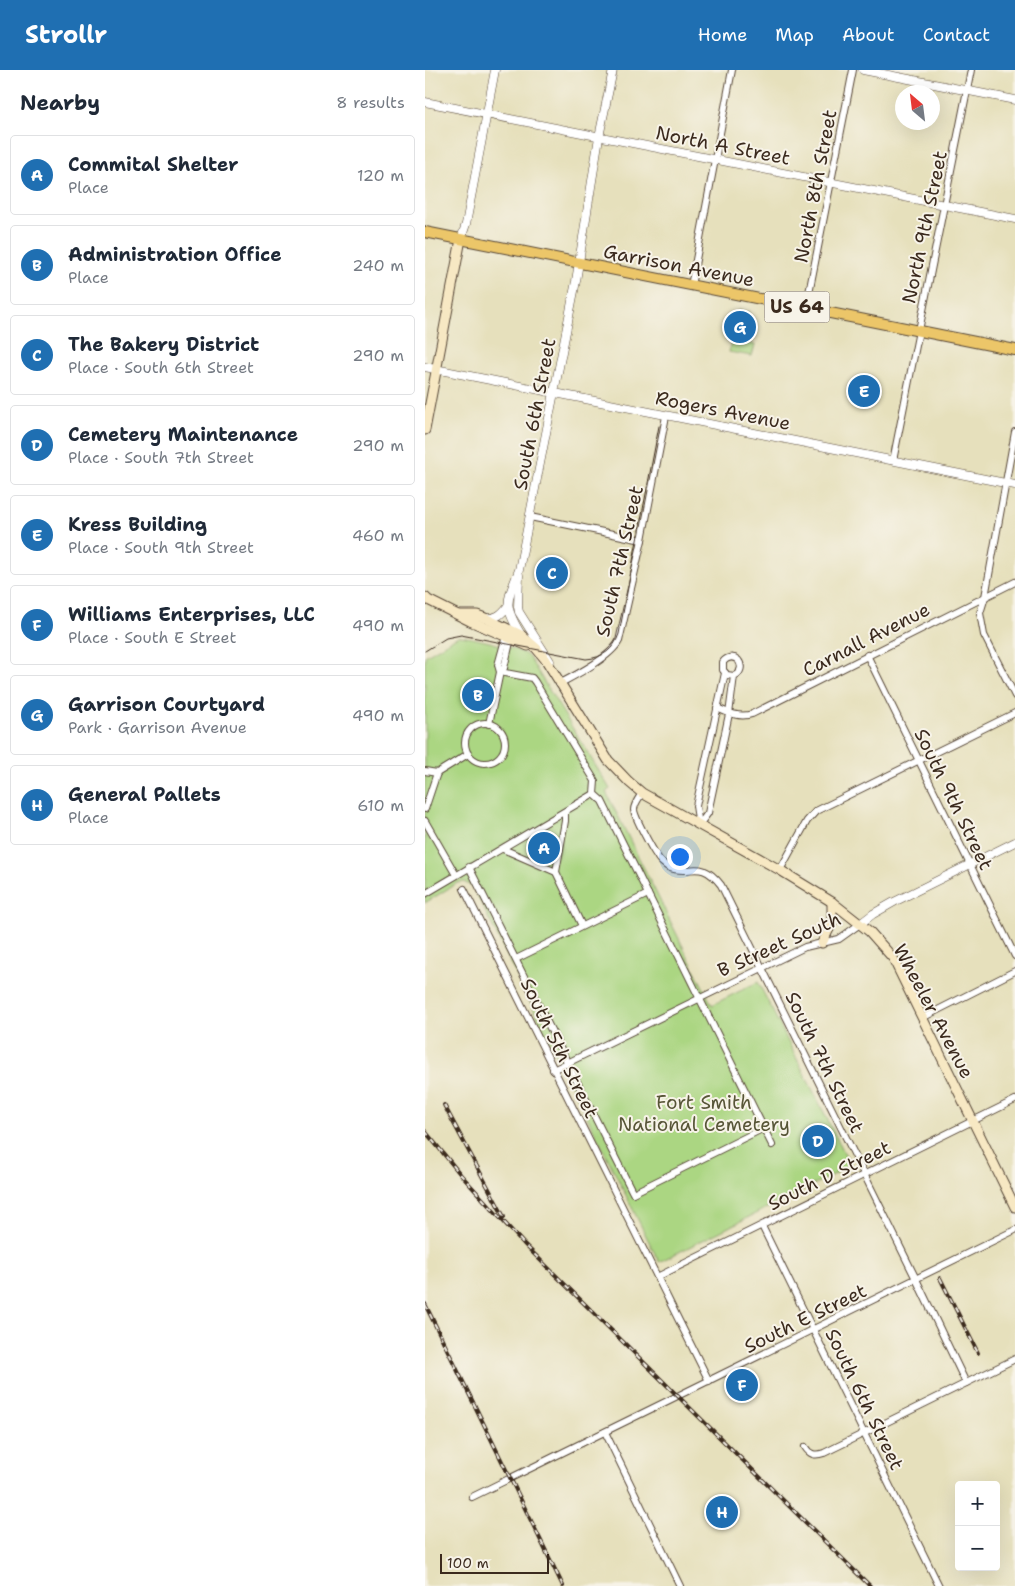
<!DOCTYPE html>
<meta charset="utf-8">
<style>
:root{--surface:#fff;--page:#f6f6f7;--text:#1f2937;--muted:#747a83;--line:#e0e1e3;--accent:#1f6fb2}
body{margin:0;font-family:"Shantell Sans",sans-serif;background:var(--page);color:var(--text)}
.controls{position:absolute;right:15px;bottom:15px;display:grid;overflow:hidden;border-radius:5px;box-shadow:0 5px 20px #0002}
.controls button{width:45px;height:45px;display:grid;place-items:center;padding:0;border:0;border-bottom:1px solid var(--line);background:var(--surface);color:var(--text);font:25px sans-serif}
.compass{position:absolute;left:470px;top:15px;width:45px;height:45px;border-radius:50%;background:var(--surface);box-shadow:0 5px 20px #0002;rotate:332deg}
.scale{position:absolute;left:15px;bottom:12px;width:109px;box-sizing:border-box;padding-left:5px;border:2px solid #3b2a1e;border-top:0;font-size:14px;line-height:18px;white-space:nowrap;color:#3b2a1e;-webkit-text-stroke:4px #f7f3e8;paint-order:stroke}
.you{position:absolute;left:254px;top:786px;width:18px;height:18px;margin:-12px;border:4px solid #fff;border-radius:50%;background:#1a73e8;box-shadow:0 0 0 8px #1a73e833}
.badge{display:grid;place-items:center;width:32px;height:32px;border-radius:50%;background:var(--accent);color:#fff;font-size:16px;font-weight:700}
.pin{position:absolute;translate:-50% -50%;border:2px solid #fff;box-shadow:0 1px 5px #0006}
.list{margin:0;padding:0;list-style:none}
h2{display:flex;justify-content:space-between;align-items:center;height:65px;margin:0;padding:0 20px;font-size:21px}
h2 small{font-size:16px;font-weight:400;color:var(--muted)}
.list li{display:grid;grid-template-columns:32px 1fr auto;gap:15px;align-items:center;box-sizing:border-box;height:80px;margin:0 10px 10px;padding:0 10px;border:1px solid var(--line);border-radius:5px}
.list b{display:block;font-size:19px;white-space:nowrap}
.list p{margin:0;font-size:16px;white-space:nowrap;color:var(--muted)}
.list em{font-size:16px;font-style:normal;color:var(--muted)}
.map{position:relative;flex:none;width:590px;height:1516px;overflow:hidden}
header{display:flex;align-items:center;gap:30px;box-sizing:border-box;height:70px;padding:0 25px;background:var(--accent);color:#fff}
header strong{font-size:24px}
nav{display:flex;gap:28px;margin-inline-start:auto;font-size:18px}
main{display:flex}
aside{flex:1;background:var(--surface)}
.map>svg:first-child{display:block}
.green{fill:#abd682;stroke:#738050}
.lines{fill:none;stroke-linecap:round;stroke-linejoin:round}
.minor-casing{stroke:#554536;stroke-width:8}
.tertiary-casing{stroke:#554536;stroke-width:9}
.secondary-casing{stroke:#554536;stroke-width:11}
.primary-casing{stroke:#554536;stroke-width:12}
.minor{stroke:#fff;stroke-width:6}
.tertiary{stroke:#fff;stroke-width:8}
.secondary{stroke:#f7e8c3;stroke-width:9}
.primary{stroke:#ecc669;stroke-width:10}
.tram{stroke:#3b2a1e;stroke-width:1}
.rail-casing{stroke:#3b2a1e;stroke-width:4}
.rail{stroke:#f7f3e8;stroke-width:2;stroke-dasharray:5.5;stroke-linecap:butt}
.labels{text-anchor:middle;stroke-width:4;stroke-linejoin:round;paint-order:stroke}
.shield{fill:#f7f3e8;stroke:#73665b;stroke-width:1}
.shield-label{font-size:18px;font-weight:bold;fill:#3b2a1e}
.street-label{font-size:19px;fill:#3b2a1e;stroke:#f7f3e8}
.park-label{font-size:19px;fill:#575537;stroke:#f7f3e8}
</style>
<header>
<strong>Strollr</strong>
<nav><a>Home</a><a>Map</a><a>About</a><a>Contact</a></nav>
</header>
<main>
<aside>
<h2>Nearby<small>8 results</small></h2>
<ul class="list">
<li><span class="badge">A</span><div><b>Commital Shelter</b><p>Place</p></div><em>120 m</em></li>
<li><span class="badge">B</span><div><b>Administration Office</b><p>Place</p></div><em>240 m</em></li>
<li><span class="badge">C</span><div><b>The Bakery District</b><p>Place · South 6th Street</p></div><em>290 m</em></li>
<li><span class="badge">D</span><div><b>Cemetery Maintenance</b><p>Place · South 7th Street</p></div><em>290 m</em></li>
<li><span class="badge">E</span><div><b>Kress Building</b><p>Place · South 9th Street</p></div><em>460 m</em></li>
<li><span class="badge">F</span><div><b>Williams Enterprises, LLC</b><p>Place · South E Street</p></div><em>490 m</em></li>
<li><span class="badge">G</span><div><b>Garrison Courtyard</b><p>Park · Garrison Avenue</p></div><em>490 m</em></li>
<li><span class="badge">H</span><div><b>General Pallets</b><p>Place</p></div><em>610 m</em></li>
</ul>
</aside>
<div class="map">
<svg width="590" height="1516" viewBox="0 0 590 1516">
<rect width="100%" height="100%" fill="#f7f3e8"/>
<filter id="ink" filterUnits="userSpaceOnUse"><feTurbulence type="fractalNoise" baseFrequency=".02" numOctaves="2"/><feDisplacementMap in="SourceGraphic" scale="10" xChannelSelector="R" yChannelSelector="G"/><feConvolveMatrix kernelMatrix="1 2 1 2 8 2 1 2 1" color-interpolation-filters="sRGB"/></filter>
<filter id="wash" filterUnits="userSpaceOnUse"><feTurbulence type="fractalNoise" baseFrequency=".0096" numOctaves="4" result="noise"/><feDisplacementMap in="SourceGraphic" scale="20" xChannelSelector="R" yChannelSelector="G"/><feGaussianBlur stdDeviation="1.12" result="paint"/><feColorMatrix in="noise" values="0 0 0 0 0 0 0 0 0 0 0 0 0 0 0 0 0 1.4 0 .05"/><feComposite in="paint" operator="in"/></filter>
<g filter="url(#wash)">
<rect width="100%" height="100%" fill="#e6e0bc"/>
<g class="green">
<polygon points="313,240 324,242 318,272 330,275 327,286 304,282"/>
<path d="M33 566C44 566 91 578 100 584 104 586 107 593 110 597L185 719 181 722 287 935 333 912 426 1096 234 1192 48 817 39 812 32 813 0 833V586Z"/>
</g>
</g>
<g filter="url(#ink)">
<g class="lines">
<defs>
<g id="minor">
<polyline points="266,216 307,0"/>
<polyline points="381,238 428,0"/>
<polyline points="590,362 560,527 555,543 559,565 590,626"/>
<polyline points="468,391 546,0"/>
<polyline points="105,447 217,470"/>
<polyline points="442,585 590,886"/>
<polyline points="75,602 107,608 110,612 170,711 169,724"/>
<polyline points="75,602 73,595 81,566"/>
<path d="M134 614C151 605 186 587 194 571L217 470 241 346"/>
<path d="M292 638C303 643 315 648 327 644L590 512"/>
<circle cx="60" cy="673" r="20"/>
<polyline points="64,654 75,602 79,598 86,568"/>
<polyline points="0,701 12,703"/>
<path d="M217 723C214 728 209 734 209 740 210 748 227 779 232 786 234 791 239 794 243 797 266 807 274 787 296 815L491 1209 541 1313"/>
<polyline points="169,724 177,731 347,1075"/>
<polyline points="0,739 12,703 43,684"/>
<polyline points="140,742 140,751 131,802 157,856"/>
<polyline points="0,751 31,805"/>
<path d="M274 755 283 743 304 644 309 606C316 603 318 596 313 590 308 586 302 587 298 592V600L302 605 309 606"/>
<polyline points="274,755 271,736 300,603"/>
<polyline points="78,779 131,802"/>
<polyline points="44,797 208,1123 339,1058"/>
<polyline points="355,800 382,751 391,741 590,643"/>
<polyline points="39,819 284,1311"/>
<polyline points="0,824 169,724"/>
<polyline points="91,889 223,824"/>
<polyline points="497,948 590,901"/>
<polyline points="128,1000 380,877 414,869 435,854"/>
<polyline points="337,1156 514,1516"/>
<polyline points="232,1207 590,1030"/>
<polyline points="180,1362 255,1516"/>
<path d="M380 1377C385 1385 390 1386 399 1383L590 1289"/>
<polyline points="47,1427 590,1160"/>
</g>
<g id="tertiary">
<polyline points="438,0 590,30"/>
<polyline points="0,32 590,149"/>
<polyline points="36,169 41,154 70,0"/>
<polyline points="0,297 590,415"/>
<polyline points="94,505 93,537 94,542 125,591"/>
<path d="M60 548C71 549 76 545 83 536"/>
<path d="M97 566C78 535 81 533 94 500L151 211 174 67 188 0"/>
<polyline points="435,854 448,844 469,832 590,772"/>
</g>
<g id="secondary">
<polyline points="0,360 36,169"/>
<polyline points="0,527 3,530 45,551 103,576"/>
<polyline points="35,545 52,545 60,548 96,565 111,578 121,590 183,690 204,712 217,723 355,800 407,832 445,862 468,888 590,1137"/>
<polyline points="397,873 407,853 407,832"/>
</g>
<polyline id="primary" points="0,162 590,280"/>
</defs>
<use href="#minor" class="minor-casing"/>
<use href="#tertiary" class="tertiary-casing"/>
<use href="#secondary" class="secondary-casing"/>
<use href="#primary" class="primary-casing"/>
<use href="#minor" class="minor"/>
<use href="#tertiary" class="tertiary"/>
<use href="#secondary" class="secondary"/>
<use href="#primary" class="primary"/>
<path class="tram" d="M0 581 21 568 36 565 161 589C178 588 189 579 194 564L234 356"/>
<defs>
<g id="rail">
<polyline points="19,1035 79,1147"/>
<polyline points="0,1061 36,1105 99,1174 445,1516"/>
<polyline points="515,1208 553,1283"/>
<polyline points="0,1234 138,1516"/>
</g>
</defs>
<use href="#rail" class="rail-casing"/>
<use href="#rail" class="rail"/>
</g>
</g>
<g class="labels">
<rect class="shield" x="339.5" y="221.5" width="65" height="31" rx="4"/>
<g class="shield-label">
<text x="372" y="243">US 64</text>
</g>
<g class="street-label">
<text transform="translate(298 75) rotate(11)" y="7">North A Street</text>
<text transform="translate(390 116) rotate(-79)" y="7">North 8th Street</text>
<text transform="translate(499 157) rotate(-78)" y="7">North 9th Street</text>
<text transform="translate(254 195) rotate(11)" y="7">Garrison Avenue</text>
<text transform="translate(298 340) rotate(11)" y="7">Rogers Avenue</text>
<text transform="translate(109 344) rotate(-79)" y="7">South 6th Street</text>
<text transform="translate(194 491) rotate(-77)" y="7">South 7th Street</text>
<text transform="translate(441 569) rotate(-27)" y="7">Carnall Avenue</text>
<text transform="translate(529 729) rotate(64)" y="7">South 9th Street</text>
<text transform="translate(354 874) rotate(-24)" y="7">B Street South</text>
<text transform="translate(509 941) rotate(62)" y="7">Wheeler Avenue</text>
<text transform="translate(135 978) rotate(64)" y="7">South 5th Street</text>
<text transform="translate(400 992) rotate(64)" y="7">South 7th Street</text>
<text transform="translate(404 1105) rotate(-26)" y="7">South D Street</text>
<text transform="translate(380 1248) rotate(-26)" y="7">South E Street</text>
<text transform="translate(440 1329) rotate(64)" y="7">South 6th Street</text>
</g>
<g class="park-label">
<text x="279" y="1039">Fort Smith<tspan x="279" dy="22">National Cemetery</tspan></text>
</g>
</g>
</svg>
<div class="controls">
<button>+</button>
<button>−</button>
</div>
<svg class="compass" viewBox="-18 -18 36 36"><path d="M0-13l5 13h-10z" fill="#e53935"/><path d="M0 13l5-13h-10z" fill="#747a83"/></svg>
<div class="scale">100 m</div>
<div class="you"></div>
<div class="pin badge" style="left:119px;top:778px">A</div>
<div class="pin badge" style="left:53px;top:625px">B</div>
<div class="pin badge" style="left:127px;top:503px">C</div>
<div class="pin badge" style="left:393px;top:1071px">D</div>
<div class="pin badge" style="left:439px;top:321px">E</div>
<div class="pin badge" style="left:317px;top:1315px">F</div>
<div class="pin badge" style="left:315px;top:257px">G</div>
<div class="pin badge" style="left:297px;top:1442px">H</div>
</div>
</main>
